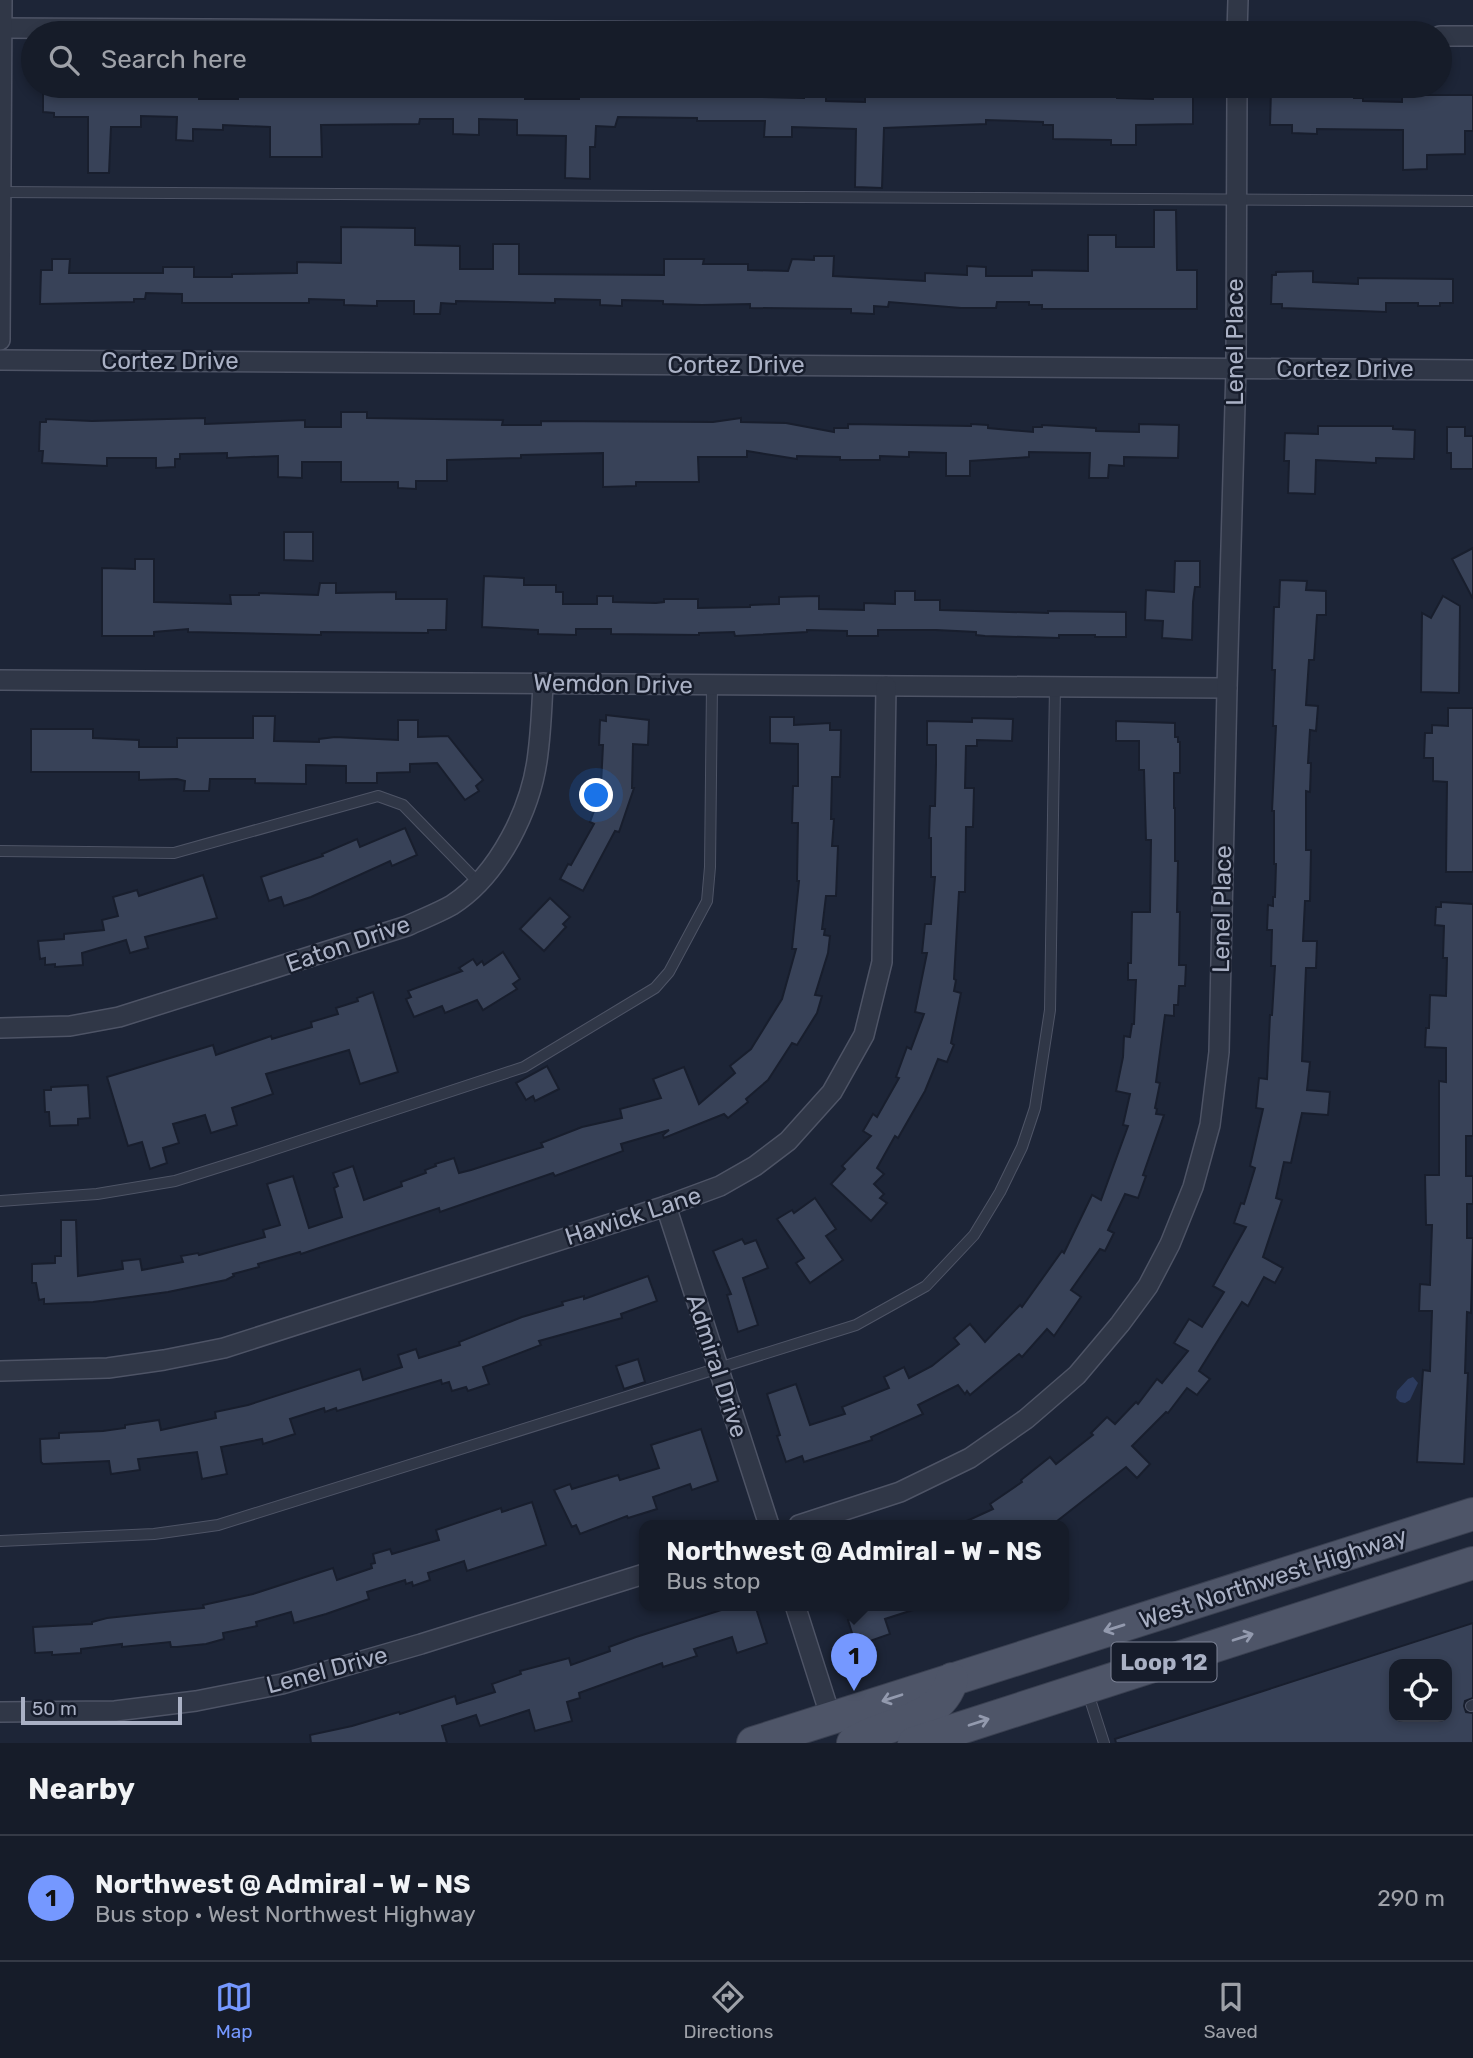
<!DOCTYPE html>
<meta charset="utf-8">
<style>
:root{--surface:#161c29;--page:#232935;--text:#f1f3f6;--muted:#9ea1a8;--line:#353a46;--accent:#7598ff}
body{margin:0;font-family:Rubik,sans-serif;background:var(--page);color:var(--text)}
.controls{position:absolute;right:21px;bottom:21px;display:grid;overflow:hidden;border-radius:14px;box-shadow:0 4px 10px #0003}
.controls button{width:63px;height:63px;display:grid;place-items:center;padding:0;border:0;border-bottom:2px solid var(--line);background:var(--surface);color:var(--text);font:35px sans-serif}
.scale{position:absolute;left:21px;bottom:18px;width:161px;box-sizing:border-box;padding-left:7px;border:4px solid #aab1c5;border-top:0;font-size:19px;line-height:24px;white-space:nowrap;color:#aab1c5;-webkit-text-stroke:5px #161c2b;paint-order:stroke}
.you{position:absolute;left:597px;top:796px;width:24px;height:24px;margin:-18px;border:5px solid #fff;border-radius:50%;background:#1a73e8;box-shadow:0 0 0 10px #1a73e833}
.badge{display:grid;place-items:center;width:46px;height:46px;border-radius:50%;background:var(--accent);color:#111;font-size:23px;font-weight:700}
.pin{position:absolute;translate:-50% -58px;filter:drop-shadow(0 2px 4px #0008)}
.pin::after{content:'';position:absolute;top:37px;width:24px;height:21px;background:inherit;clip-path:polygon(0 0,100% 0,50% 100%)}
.popup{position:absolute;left:639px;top:1520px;width:430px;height:91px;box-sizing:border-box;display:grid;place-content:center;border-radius:14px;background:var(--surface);filter:drop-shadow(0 2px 5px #0005);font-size:23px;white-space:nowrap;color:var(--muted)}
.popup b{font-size:26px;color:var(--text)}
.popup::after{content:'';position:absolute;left:50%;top:100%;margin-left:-14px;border:14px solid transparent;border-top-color:var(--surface)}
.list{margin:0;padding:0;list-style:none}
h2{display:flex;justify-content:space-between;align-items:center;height:91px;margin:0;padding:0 28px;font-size:30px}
h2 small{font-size:23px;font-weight:400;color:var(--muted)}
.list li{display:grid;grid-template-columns:46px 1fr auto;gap:21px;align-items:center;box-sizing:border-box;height:126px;padding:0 28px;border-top:2px solid var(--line)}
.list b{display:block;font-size:26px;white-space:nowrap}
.list p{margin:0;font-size:23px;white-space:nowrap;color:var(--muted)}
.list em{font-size:23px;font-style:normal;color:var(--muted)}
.icon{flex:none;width:38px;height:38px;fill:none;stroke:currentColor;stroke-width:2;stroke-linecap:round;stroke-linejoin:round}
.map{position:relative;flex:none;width:1473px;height:1743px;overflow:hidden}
.search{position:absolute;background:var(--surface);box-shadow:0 4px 10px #0003;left:21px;right:21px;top:21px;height:77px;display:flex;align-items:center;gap:18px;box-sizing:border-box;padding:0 24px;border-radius:38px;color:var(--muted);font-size:26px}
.sheet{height:217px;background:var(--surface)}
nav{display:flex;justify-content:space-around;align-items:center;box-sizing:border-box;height:98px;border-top:2px solid var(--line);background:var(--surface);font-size:19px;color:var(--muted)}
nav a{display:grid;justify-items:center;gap:4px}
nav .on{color:var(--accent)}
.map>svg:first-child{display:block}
.water{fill:#2c3b5e}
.building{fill:#384258;stroke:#181e2d;stroke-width:2;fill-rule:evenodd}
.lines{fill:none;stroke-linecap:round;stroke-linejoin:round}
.service-casing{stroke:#4e5466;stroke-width:12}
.minor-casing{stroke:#4e5466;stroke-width:22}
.primary-casing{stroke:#3a4051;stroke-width:34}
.service{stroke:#303747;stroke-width:10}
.minor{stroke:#303747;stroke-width:19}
.primary{stroke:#4e5568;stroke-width:32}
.oneway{stroke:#939aae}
.labels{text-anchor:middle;stroke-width:5;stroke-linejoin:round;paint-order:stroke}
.shield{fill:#161c2b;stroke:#7e8497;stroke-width:2}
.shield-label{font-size:23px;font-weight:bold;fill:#aab1c5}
.street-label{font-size:24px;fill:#aab1c5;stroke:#161c2b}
</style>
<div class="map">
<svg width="1473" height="1743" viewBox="0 0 1473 1743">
<rect width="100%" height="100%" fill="#1d2537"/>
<polygon class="water" points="1413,1377 1418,1383 1410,1400 1405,1403 1400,1402 1396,1398 1397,1391 1408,1379"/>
<g class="building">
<polygon points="162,86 199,87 199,99 238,99 238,86 289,86 289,89 321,88 321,92 354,92 354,86 428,87 428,92 471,94 471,92 480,92 480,89 525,88 525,99 579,99 579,96 589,96 589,89 760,90 760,97 804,98 804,90 826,91 826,101 865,102 865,93 875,93 875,89 894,89 894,94 992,88 1006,89 1005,94 1043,96 1043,93 1064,92 1117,92 1117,98 1153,99 1153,96 1162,96 1162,93 1182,93 1182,97 1193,97 1193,124 1136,125 1136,145 1111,145 1111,140 1053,139 1053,125 1043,125 1043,122 986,120 986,124 884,128 882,188 855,187 856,129 792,127 792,137 764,137 765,121 697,121 697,118 618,117 615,127 596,126 595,147 590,147 590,179 565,178 566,136 517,135 517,120 479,119 479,135 453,134 453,119 420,119 419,124 321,125 322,157 270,157 270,127 223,125 223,130 193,129 193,141 176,140 177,117 141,116 141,127 111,127 109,173 88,173 88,117 54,117 54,113 43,112 43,87"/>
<polygon points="1287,88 1354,92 1354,98 1363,98 1363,101 1402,102 1402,90 1426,90 1426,95 1473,95 1473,131 1465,131 1465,154 1427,155 1427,169 1403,170 1403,130 1317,129 1317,134 1292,133 1292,125 1270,125 1271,90 1287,91"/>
<polygon points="1154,210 1176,210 1177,270 1197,270 1197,309 1042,309 1042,305 1029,305 1029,302 997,302 996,308 961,308 889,302 888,307 874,306 874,314 851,313 851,309 750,308 750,304 702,305 663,304 663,301 622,300 622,306 600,305 600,300 555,299 555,303 456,301 456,304 441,303 440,314 414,314 414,301 377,301 377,306 344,305 344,300 309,299 309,303 182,303 182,294 146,293 145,299 134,299 134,302 40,304 41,270 52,270 52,259 70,259 69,273 163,273 163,267 194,267 194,277 232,277 232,274 297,273 297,262 341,263 341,227 415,228 415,245 460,246 460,269 493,269 493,244 519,244 519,274 664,275 664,259 704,259 703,264 748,264 748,270 788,271 792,259 814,260 814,256 834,256 833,276 925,281 925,273 967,275 967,266 986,267 986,276 1032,276 1032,270 1088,271 1088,235 1116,235 1116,247 1154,247"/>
<polygon points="1313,271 1313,282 1358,284 1358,278 1453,279 1453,303 1440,303 1440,306 1418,306 1418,303 1386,303 1386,312 1282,308 1282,304 1271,304 1272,275 1276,275 1276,272"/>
<polygon points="341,412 367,412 367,418 503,420 502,425 541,425 541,421 713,422 741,418 741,422 786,423 834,432 834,428 848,428 848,424 971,426 971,424 988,425 988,428 1033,432 1033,427 1042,427 1042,425 1096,428 1096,431 1139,432 1139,424 1179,425 1178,458 1124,457 1124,466 1109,465 1108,478 1089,478 1090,453 1029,452 1029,457 970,461 970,476 946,476 946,453 909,452 909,457 880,456 880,460 840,460 840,457 797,456 797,459 747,451 747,457 698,457 699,482 636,482 636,486 603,487 603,453 521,455 521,458 447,460 447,481 416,481 416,489 398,488 398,482 341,482 341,462 302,462 302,478 278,477 278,456 227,458 227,453 180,454 180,459 175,459 175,467 156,468 156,458 107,458 107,466 42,463 43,451 39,451 40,422 46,422 46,419 92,421 205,418 205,424 305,420 305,427 341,427"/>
<polygon points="1318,426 1393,426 1393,429 1415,430 1414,459 1376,458 1376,463 1316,460 1315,494 1288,493 1289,461 1284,461 1285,433 1318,434"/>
<polygon points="1447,427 1465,427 1465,436 1473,436 1473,469 1451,469 1451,453 1447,453"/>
<polygon points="284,532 313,532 313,561 284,560"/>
<polygon points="1473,548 1473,599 1452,559"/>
<polygon points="135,559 154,559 154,602 231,604 230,595 259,595 259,593 318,595 320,583 336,583 336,593 396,592 396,599 447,599 446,630 428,630 428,633 321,632 321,635 188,632 188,629 154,632 154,636 102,636 102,568 135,569"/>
<polygon points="1175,561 1200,561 1200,587 1195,587 1193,602 1192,640 1162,638 1163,621 1145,620 1146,590 1174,592"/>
<polygon points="484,576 524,578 524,585 556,585 556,592 563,592 563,604 597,604 597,596 613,596 613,602 656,603 664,602 664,599 698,599 698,608 750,607 750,605 779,604 779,597 819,596 819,609 864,610 864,603 895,604 895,591 915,591 915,600 940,600 940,610 1048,613 1048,611 1126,612 1126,637 1095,637 1095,635 1059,635 1059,638 985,636 976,635 976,632 936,630 878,630 878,636 847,636 847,631 807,630 807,632 735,636 734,632 699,633 699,635 611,634 611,629 576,629 576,635 538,634 538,630 482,627"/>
<polygon points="1280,580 1307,581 1306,590 1326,591 1326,615 1317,615 1314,660 1309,660 1306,705 1318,706 1316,731 1310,730 1308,763 1311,763 1310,792 1306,791 1306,850 1311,850 1310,901 1305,901 1303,941 1317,941 1316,968 1306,968 1302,1061 1310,1062 1307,1090 1330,1092 1328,1115 1302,1113 1291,1163 1284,1162 1276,1198 1282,1200 1263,1257 1283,1268 1275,1283 1264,1277 1248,1306 1242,1302 1199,1371 1210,1379 1197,1395 1187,1388 1168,1413 1166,1412 1132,1446 1150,1464 1137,1478 1126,1467 1052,1525 958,1525 993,1509 990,1504 1022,1482 1021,1480 1050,1457 1056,1464 1093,1435 1091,1433 1107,1417 1115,1424 1136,1402 1138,1404 1157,1379 1162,1383 1188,1351 1174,1343 1189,1319 1202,1327 1224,1292 1213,1286 1246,1227 1234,1223 1241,1203 1244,1204 1255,1168 1250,1166 1263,1109 1256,1108 1259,1078 1267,1079 1270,1015 1272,1015 1275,966 1271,966 1272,930 1267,930 1268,905 1273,906 1273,897 1275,897 1276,864 1274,864 1274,811 1272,811 1276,726 1273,726 1275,670 1272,670 1274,607 1279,607"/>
<polygon points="1443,596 1460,606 1459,693 1421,692 1422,613 1431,618"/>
<polygon points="1448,708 1473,708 1473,872 1446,872 1447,782 1433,781 1433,758 1424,758 1425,733 1432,733 1432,725 1448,726"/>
<polygon points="606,715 649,720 648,745 633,744 632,788 634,788 619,832 615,831 583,891 560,879 568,864 571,865 594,824 590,822 595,808 587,805 595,782 601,785 603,745 599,745 600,720 606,721"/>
<polygon points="253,716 275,716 274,741 319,742 319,739 335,737 398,740 398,720 418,720 418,737 448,736 483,780 476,786 479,791 465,800 437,763 410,764 410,772 377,773 377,783 346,783 346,766 306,765 306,784 255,783 255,779 210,779 209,791 184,791 185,781 177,779 139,780 139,772 31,772 31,729 93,729 93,738 139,740 139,747 177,747 177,738 253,738"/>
<polygon points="770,717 794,717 794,725 830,723 830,730 841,730 840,777 832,777 831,819 834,819 832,846 838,846 836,896 826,896 822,929 825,929 824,935 830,936 828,953 815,995 822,996 817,1013 797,1045 792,1043 768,1080 746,1099 748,1102 728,1118 724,1114 664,1138 663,1135 669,1130 621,1144 623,1151 555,1176 553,1173 440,1212 439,1208 301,1254 300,1252 258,1264 259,1267 233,1274 234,1276 226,1280 168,1292 93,1302 44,1304 44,1299 39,1300 36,1283 32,1283 32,1264 55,1263 55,1256 61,1256 61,1220 76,1220 78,1276 123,1269 122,1261 140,1259 142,1270 183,1262 181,1256 198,1253 199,1255 265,1237 263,1230 280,1225 267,1184 293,1176 309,1228 342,1217 334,1188 338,1186 333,1173 353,1166 364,1200 402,1186 401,1182 426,1173 425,1170 436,1166 435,1164 454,1158 459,1173 471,1170 543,1147 541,1143 582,1127 622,1118 620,1109 661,1098 653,1079 684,1067 699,1104 735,1073 730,1066 751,1049 782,999 796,949 792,949 799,881 797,881 798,823 792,823 793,786 798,786 798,744 770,743"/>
<polygon points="972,718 1013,719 1012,741 977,740 977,746 966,746 965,788 974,788 973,827 966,827 965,892 959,892 954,979 956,980 954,991 961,993 951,1043 954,1045 947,1062 938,1059 925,1091 898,1138 895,1136 877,1168 884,1174 874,1184 884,1194 880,1198 887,1203 871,1221 831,1184 845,1169 842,1166 871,1136 863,1131 873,1114 877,1117 899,1078 896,1077 907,1047 911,1049 924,1014 915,1012 927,953 922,953 925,924 931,924 935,877 931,877 931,838 929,838 930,806 935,806 936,764 936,745 927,745 927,721 972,722"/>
<polygon points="1116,721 1175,723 1175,737 1178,737 1178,742 1180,742 1180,773 1174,773 1174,808 1175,808 1175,861 1178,861 1177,912 1180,912 1179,965 1186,965 1185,986 1179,986 1178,1005 1174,1005 1174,1016 1165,1015 1156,1082 1160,1083 1155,1108 1157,1109 1156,1114 1164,1115 1143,1175 1146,1176 1138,1198 1125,1194 1108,1230 1114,1233 1105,1251 1100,1249 1071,1290 1081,1297 1054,1336 1047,1329 1022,1357 1019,1354 970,1395 967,1391 965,1394 958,1385 918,1405 923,1414 871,1437 872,1440 804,1462 802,1456 786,1462 777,1436 780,1435 767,1394 796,1384 810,1425 845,1414 842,1407 889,1388 884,1377 904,1367 909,1378 932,1366 959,1344 954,1338 970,1324 985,1342 1020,1305 1022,1307 1062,1251 1064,1253 1092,1195 1101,1200 1128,1126 1123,1125 1130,1094 1116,1091 1123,1057 1124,1036 1130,1037 1132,1024 1134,1024 1136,980 1128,980 1128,963 1131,963 1132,912 1150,912 1151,840 1146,840 1144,770 1139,770 1139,741 1116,741"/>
<polygon points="405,828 417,855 392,866 390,861 311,897 284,906 281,897 269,901 261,877 323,856 322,854 357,839 360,847"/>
<polygon points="203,875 217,918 145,937 148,948 130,953 126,940 82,953 83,965 55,967 55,964 45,965 45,958 40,959 38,941 64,939 64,934 104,930 102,920 118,916 113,897 137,890 139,896"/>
<polygon points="550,898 570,917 563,924 566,927 544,951 520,929"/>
<polygon points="1441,902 1473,904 1473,1136 1466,1136 1466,1176 1473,1176 1473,1204 1467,1204 1467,1238 1473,1238 1471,1313 1467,1312 1465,1373 1468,1373 1464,1464 1417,1462 1423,1370 1430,1371 1432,1311 1419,1311 1420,1284 1430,1285 1432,1225 1426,1225 1425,1175 1439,1175 1439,1081 1446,1082 1446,1048 1425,1047 1426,1028 1429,1028 1430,995 1446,996 1447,958 1443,958 1444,926 1435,925 1436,907 1441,907"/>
<polygon points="503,952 520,979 513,984 517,989 483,1010 477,1000 445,1013 442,1006 414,1017 406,999 411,997 408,991 462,971 459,968 473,959 477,965 482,961 484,965"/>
<polygon points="373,992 398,1072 360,1084 349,1050 266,1074 273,1094 232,1108 237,1125 211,1133 205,1115 173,1124 179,1143 163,1148 167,1163 150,1169 142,1142 128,1146 107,1077 213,1045 216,1055 271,1036 272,1039 312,1027 311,1022 338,1014 336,1008 358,1001 357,998"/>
<polygon points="547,1066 559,1089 535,1101 533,1096 526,1100 516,1083"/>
<polygon points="88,1085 90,1118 78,1119 78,1125 50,1126 49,1112 45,1112 44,1090 51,1090 51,1087"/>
<polygon points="815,1198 836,1229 826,1236 843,1260 810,1283 796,1263 804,1258 777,1219 792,1210 794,1213"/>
<polygon points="742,1239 745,1244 756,1240 768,1268 743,1278 758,1325 738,1332 727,1295 731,1294 713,1251"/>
<polygon points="648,1276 657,1301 621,1314 622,1318 539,1341 541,1345 483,1367 489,1384 468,1391 466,1387 452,1391 449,1382 442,1384 441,1380 337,1411 336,1408 325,1412 324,1408 290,1419 295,1434 263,1444 262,1439 221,1447 227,1474 202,1479 197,1452 138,1459 140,1470 111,1474 109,1461 43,1464 41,1462 40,1439 59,1438 59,1433 103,1431 125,1428 125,1425 159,1420 161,1430 216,1418 215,1412 248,1405 360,1369 363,1380 402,1367 398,1355 416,1349 419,1358 460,1345 459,1342 522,1317 563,1305 562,1302 584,1296 584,1299"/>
<polygon points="638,1359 645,1382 624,1389 616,1366"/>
<polygon points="701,1429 718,1481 692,1490 690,1484 653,1497 657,1509 628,1518 627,1516 580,1534 576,1525 572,1527 554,1490 570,1484 572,1489 618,1475 620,1480 659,1468 651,1445"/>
<polygon points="532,1502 546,1545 467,1571 464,1561 428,1573 430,1580 413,1586 412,1582 406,1584 405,1580 367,1592 369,1599 326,1614 294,1623 291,1612 256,1622 257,1626 223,1633 224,1639 206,1644 177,1647 171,1647 170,1642 122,1647 122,1644 81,1649 81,1653 52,1655 52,1652 35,1653 33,1627 92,1624 92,1622 107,1618 204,1608 203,1605 253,1594 333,1568 337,1580 372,1568 371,1564 375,1563 373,1554 390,1549 392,1554 439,1540 436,1530 501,1508 502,1512"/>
<polygon points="737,1605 755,1605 767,1643 737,1653 732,1637 694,1649 697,1656 663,1667 662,1663 579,1693 580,1698 567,1702 572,1721 535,1731 529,1710 480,1726 476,1715 442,1726 447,1743 311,1743 310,1735 352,1726 399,1712 400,1714 455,1696 457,1704 495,1692 492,1684 521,1674 520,1671 569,1658 571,1665 610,1651 609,1647 636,1637"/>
<polygon points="850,1605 915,1605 916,1609 885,1619 890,1634 856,1646 848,1620 854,1618"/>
<path d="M1473 1623V1698L1465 1701 1464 1706 1466 1712 1473 1713V1743H1116L1115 1739ZM1394 1664H1447V1717H1394Z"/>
</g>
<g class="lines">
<defs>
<g id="service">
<polyline points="0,192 1473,201"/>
<polyline points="0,851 174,853 378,796 403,805 478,882"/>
<polyline points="0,1201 97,1194 175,1181 248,1158 524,1067 655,988 669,972 707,901 710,867 712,685"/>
<polyline points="0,1541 154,1534 218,1525 856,1325 926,1286 974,1235 1000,1192 1022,1147 1035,1108 1050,1010 1055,686"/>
<polyline points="1087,1690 1104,1743"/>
<polyline points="1471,1706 1473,1705"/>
</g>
<g id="minor">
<polyline points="0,28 939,33"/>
<polyline points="1237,33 1238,0"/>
<polyline points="1440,36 1473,36"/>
<polyline points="0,340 2,0"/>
<polyline points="0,360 1473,370"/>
<polyline points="0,680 1227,688"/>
<path d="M0 1028 70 1026 119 1017 407 926C422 919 438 913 452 905 499 875 532 808 538 753 541 730 542 706 543 683"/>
<polyline points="666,1206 769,1525"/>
<polyline points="0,1371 108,1368 164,1360 224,1348 666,1206 720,1186 755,1166 788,1141 832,1092 864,1035 882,962 886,686"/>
<polyline points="799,1525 900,1492 970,1458 1026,1419 1077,1375 1120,1324 1148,1286 1170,1244 1193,1187 1210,1125 1219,1052 1227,688 1236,369 1237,86"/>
<polyline points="795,1605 831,1718"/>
<polyline points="0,1712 115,1711 196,1701 282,1684 421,1644 644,1574"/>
</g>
<g id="primary">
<polyline points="753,1743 1473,1514"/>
<path d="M853 1743C886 1721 941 1723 952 1679"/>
<polyline points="914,1743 1473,1563"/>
</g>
</defs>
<use href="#service" class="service-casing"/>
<use href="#minor" class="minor-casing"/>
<use href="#primary" class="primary-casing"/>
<use href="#service" class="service"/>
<use href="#minor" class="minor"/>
<use href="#primary" class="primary"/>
</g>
<defs><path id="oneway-shaft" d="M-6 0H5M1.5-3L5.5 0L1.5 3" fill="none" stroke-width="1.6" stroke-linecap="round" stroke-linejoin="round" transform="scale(1.75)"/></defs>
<g class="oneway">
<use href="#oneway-shaft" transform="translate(1114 1628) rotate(163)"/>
<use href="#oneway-shaft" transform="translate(1243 1637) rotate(-18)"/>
<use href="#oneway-shaft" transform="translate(892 1698) rotate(162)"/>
<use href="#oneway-shaft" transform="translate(979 1722) rotate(-18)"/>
</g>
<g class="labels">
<rect class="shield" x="1111.5" y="1642.5" width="105" height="39" rx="5"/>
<g class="shield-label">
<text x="1164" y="1670">Loop 12</text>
</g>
<g class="street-label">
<text transform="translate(1235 342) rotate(-90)" y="8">Lenel Place</text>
<text x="170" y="369">Cortez Drive</text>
<text x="736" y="373">Cortez Drive</text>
<text x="1345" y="377">Cortez Drive</text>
<text transform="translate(613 684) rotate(1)" y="8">Wemdon Drive</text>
<text transform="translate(1222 909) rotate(-89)" y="8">Lenel Place</text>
<text transform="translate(348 944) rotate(-19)" y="8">Eaton Drive</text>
<text transform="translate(633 1216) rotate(-18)" y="8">Hawick Lane</text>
<text transform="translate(717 1366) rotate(72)" y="8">Admiral Drive</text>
<text transform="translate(1273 1578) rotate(-18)" y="8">West Northwest Highway</text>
<text transform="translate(327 1670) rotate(-15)" y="8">Lenel Drive</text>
</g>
</g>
</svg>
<div class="controls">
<button><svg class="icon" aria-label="locate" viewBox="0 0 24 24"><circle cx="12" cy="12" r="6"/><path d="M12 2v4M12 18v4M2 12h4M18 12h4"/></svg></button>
</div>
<div class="scale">50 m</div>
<div class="you"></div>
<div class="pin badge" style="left:854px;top:1691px">1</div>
<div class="popup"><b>Northwest @ Admiral - W - NS</b>Bus stop</div>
<div class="search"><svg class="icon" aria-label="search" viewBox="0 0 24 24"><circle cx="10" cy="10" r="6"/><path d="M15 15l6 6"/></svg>Search here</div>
</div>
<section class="sheet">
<h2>Nearby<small></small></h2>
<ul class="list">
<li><span class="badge">1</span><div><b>Northwest @ Admiral - W - NS</b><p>Bus stop · West Northwest Highway</p></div><em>290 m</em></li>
</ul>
</section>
<nav>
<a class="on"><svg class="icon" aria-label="map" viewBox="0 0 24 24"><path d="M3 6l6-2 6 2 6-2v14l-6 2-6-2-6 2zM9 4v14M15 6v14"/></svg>Map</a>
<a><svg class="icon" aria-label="directions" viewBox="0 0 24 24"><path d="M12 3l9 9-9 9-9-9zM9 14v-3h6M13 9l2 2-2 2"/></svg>Directions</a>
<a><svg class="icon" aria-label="saved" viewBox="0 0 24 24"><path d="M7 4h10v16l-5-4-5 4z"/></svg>Saved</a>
</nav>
